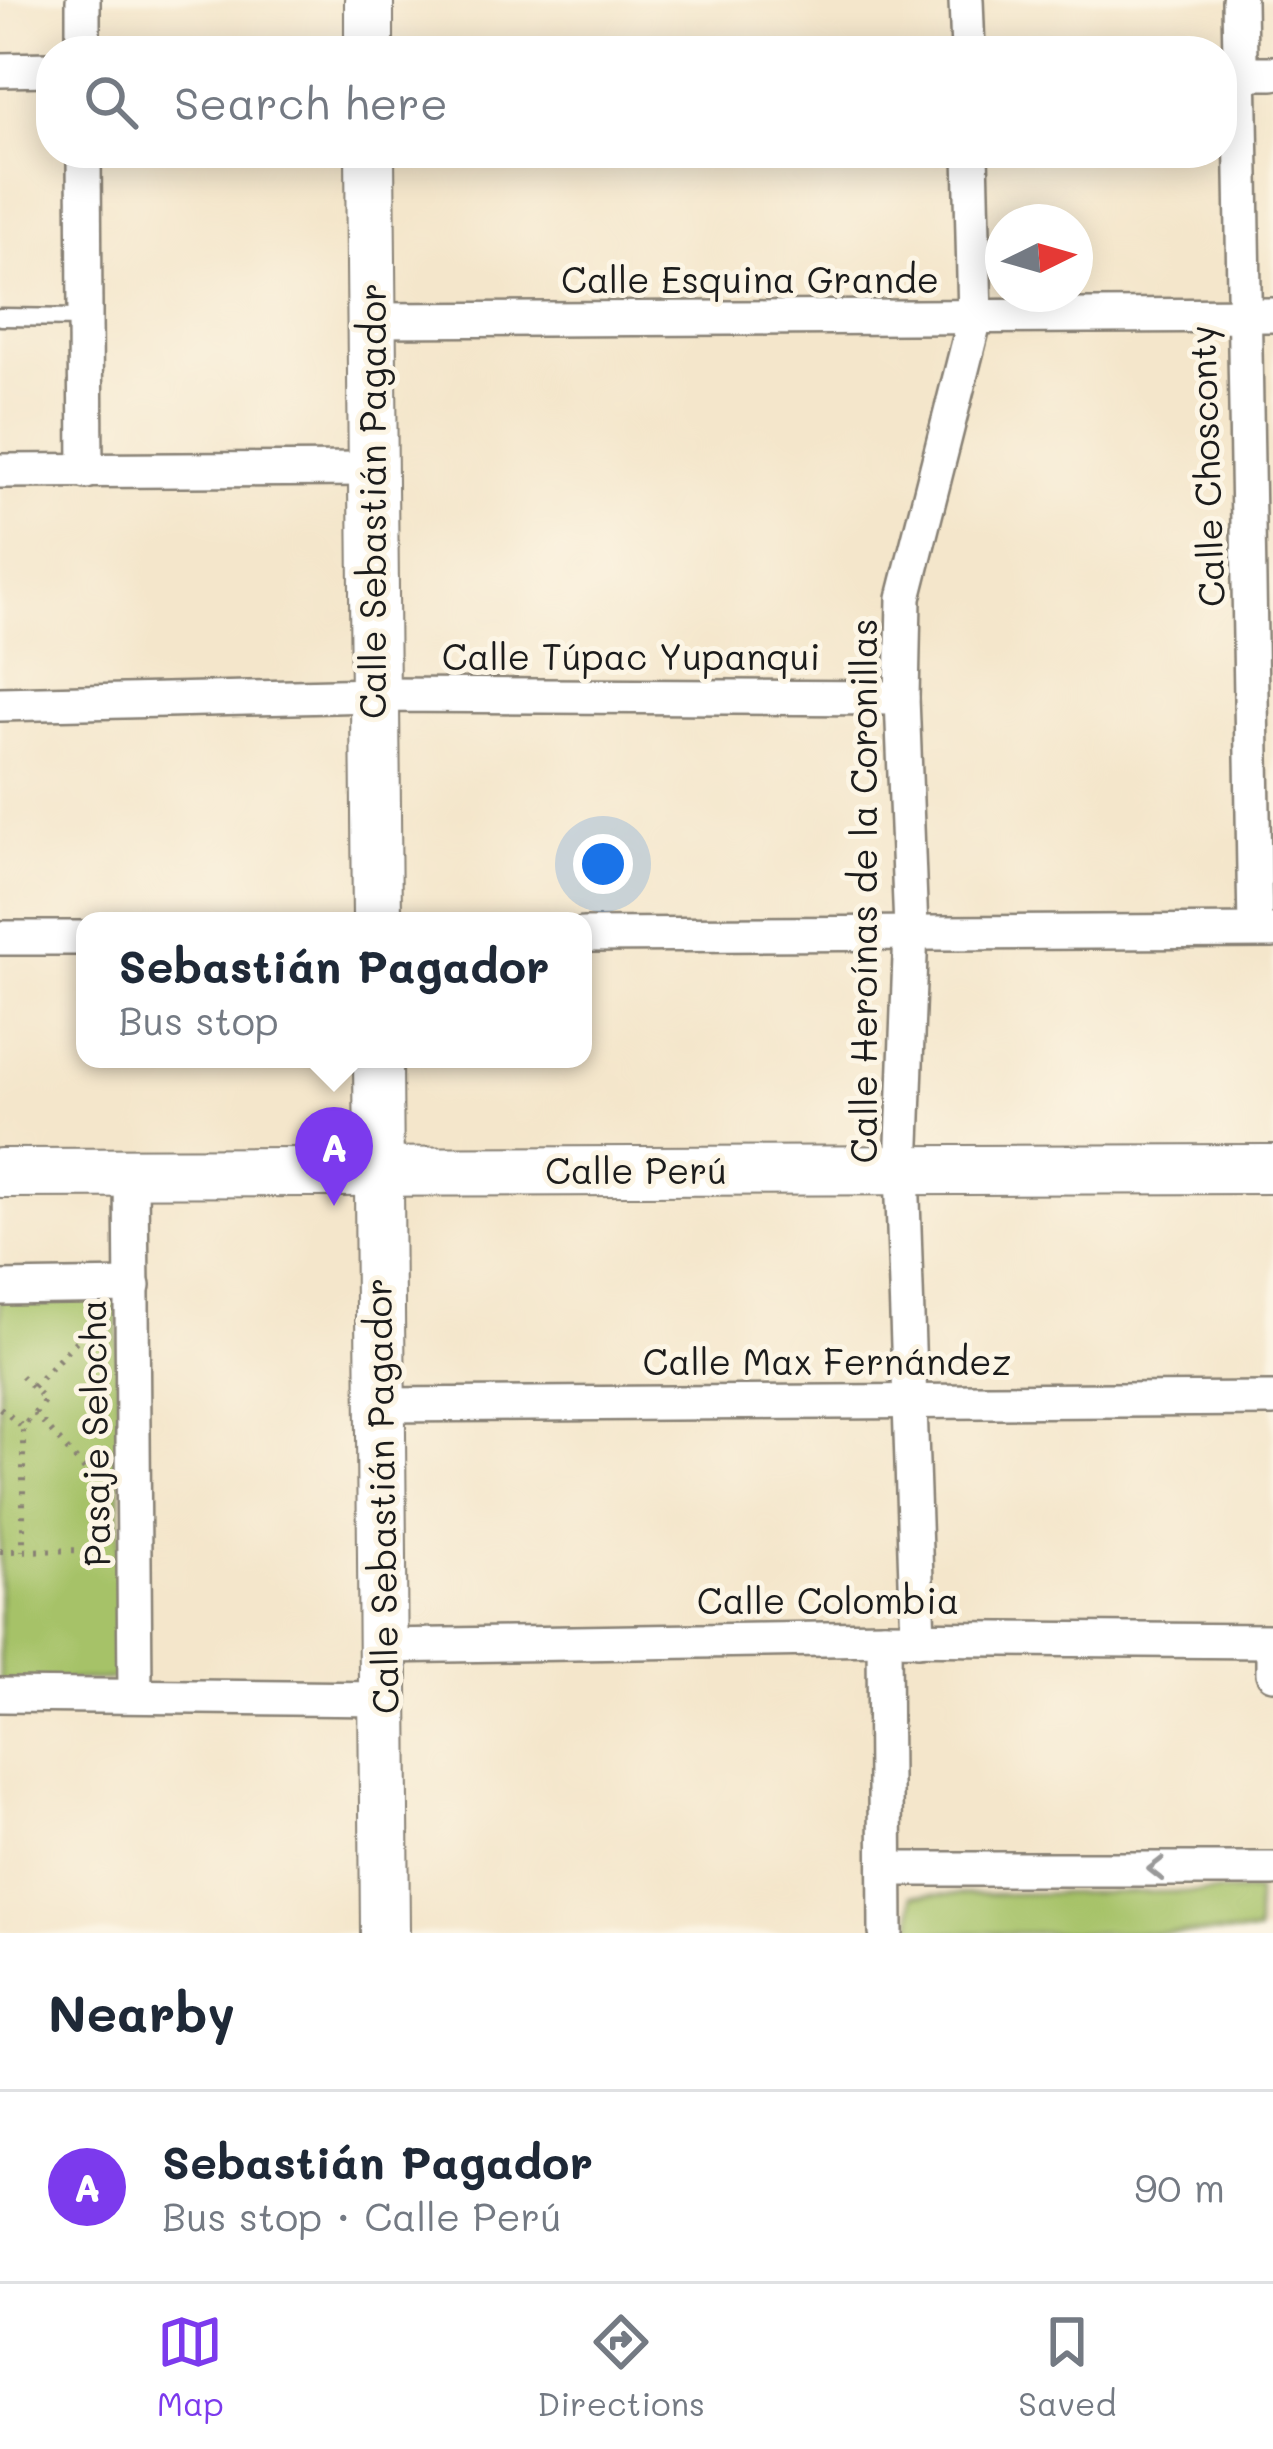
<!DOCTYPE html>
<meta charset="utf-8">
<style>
:root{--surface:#fff;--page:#f6f6f7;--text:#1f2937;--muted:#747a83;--line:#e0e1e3;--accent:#7c3aed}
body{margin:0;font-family:Mali,sans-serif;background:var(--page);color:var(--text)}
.compass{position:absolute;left:985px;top:204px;width:108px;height:108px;border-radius:50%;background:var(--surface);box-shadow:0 6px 30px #0003;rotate:85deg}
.you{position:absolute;left:603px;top:864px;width:42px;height:42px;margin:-30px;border:9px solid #fff;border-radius:50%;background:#1a73e8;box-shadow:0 0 0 18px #1a73e833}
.badge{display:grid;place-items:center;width:78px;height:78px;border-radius:50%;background:var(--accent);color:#fff;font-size:39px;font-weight:700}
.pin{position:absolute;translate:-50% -99px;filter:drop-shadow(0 3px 6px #0008)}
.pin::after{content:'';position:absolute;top:63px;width:42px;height:36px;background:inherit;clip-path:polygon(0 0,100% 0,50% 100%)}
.popup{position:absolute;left:76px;top:912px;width:516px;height:156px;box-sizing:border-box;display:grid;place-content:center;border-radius:24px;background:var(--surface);filter:drop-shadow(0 3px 9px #0005);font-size:39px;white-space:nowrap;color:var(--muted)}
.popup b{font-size:45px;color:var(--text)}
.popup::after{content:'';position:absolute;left:50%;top:100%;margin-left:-24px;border:24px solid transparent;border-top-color:var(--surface)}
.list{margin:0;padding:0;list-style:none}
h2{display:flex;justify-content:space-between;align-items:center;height:156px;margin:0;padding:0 48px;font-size:51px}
h2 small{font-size:39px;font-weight:400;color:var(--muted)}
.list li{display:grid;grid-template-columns:78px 1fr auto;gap:36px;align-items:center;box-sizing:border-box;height:192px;padding:0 48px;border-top:3px solid var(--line)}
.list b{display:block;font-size:45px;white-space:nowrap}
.list p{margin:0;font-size:39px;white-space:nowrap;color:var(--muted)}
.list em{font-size:39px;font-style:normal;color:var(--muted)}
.icon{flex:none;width:66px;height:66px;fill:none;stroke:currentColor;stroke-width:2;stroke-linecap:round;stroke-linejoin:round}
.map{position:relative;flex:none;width:1273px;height:1933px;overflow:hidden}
.search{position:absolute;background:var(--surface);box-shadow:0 6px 30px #0003;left:36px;right:36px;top:36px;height:132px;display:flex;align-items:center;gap:30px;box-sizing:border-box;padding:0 42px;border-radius:48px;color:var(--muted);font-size:45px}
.sheet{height:348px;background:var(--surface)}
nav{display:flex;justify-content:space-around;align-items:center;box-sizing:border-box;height:168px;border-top:3px solid var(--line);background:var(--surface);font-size:33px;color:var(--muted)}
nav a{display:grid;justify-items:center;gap:6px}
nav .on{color:var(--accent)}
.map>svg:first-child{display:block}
.green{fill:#a6c268;stroke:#616f42;stroke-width:3}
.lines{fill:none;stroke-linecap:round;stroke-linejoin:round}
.lane-casing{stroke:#888174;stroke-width:21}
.street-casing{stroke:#888174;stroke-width:38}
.secondary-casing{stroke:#888174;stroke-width:52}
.path{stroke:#888174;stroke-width:6;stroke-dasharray:3 9;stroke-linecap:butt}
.lane{stroke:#fff;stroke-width:16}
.street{stroke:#fff;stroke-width:33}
.secondary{stroke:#fff;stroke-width:48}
.oneway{stroke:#999}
.labels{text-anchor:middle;stroke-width:10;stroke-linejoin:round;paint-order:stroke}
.street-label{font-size:36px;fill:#1c1c1c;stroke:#fcf5e5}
</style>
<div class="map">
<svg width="1273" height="1933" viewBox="0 0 1273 1933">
<rect width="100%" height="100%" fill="#fcf5e5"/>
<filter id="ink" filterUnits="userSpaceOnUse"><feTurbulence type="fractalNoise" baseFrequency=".00833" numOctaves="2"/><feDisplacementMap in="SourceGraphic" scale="24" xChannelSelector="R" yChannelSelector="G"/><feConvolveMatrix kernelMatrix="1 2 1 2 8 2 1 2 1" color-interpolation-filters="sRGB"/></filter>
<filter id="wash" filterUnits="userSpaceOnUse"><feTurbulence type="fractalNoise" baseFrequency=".004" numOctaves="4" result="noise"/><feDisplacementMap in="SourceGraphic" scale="48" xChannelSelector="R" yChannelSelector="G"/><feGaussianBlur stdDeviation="2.7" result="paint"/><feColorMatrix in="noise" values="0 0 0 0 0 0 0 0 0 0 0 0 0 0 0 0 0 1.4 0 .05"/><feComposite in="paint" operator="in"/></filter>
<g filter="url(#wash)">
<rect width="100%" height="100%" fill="#f4e6cb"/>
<g class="green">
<polygon points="118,1296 121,1679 0,1682 0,1297"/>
<polygon points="1257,1891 1257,1933 912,1933 912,1895"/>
</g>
</g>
<g filter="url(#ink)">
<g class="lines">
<defs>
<polyline id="lane" points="0,317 85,318"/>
<g id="street">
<polyline points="83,0 83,51"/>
<polyline points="966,0 968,51"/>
<polyline points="1239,0 1255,930"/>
<polyline points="0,70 51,69"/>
<polyline points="1222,73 1273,73"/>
<polyline points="84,153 86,472"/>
<polyline points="372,320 1273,315"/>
<polyline points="0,471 373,469"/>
<polyline points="0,704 375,695 902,698"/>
<polyline points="583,935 1273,931"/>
<polyline points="0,938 85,938"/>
<polyline points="131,1173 135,1693"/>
<polyline points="0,1288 133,1286"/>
<polyline points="381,1405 1273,1399"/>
<polyline points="884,1638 886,1933"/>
<polyline points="918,1639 902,1170 911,930 902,698 904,598 975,318 971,153"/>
<polyline points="1273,1641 1273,1673"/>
<polyline points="383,1646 884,1638 1273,1641"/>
<polyline points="0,1695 383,1699"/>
<polyline points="886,1869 1273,1869"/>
</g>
<g id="secondary">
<polyline points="369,0 369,51"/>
<polyline points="370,153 377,921"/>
<polyline points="378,1059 385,1933"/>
<polyline points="0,1173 1273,1169"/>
</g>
</defs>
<use href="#lane" class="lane-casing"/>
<use href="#street" class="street-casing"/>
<use href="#secondary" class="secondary-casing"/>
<g class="path">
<polyline points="21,1376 45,1400 23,1427 23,1551"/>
<polyline points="33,1387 96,1320"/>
<polyline points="0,1408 23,1427"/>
<polyline points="35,1413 100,1487"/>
<polyline points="0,1551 102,1550"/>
</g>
<use href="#lane" class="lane"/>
<use href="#street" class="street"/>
<use href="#secondary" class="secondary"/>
</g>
<defs><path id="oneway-chevron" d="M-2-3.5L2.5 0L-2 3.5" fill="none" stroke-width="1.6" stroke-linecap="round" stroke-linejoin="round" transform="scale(3)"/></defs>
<use class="oneway" href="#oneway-chevron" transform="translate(1156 1869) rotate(-180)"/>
</g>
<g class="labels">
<g class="street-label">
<text x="750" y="293">Calle Esquina Grande</text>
<text transform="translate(1207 466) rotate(-92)" y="13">Calle Chosconty</text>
<text transform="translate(373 501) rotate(-90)" y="13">Calle Sebastián Pagador</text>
<text x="631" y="670">Calle Túpac Yupanqui</text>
<text transform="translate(864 891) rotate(-90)" y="13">Calle Heroínas de la Coronillas</text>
<text x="636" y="1184">Calle Perú</text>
<text x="827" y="1375">Calle Max Fernández</text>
<text transform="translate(95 1433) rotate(-91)" y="13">Pasaje Selocha</text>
<text transform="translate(382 1496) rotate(-91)" y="13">Calle Sebastián Pagador</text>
<text x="828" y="1614">Calle Colombia</text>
</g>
</g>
</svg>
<svg class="compass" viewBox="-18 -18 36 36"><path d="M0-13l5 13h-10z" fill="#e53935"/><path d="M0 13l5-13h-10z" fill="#747a83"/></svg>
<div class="you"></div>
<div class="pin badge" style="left:334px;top:1206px">A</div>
<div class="popup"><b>Sebastián Pagador</b>Bus stop</div>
<div class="search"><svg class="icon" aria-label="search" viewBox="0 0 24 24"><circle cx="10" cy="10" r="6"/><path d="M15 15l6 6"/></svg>Search here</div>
</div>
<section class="sheet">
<h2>Nearby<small></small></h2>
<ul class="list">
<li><span class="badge">A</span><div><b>Sebastián Pagador</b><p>Bus stop · Calle Perú</p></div><em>90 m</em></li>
</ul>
</section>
<nav>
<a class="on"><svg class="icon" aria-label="map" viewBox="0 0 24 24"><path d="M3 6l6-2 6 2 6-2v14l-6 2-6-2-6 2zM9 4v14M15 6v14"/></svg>Map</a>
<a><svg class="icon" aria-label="directions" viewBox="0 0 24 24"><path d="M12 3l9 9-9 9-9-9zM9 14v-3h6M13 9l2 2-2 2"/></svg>Directions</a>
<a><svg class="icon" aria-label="saved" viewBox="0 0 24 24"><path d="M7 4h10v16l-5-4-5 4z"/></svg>Saved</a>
</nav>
